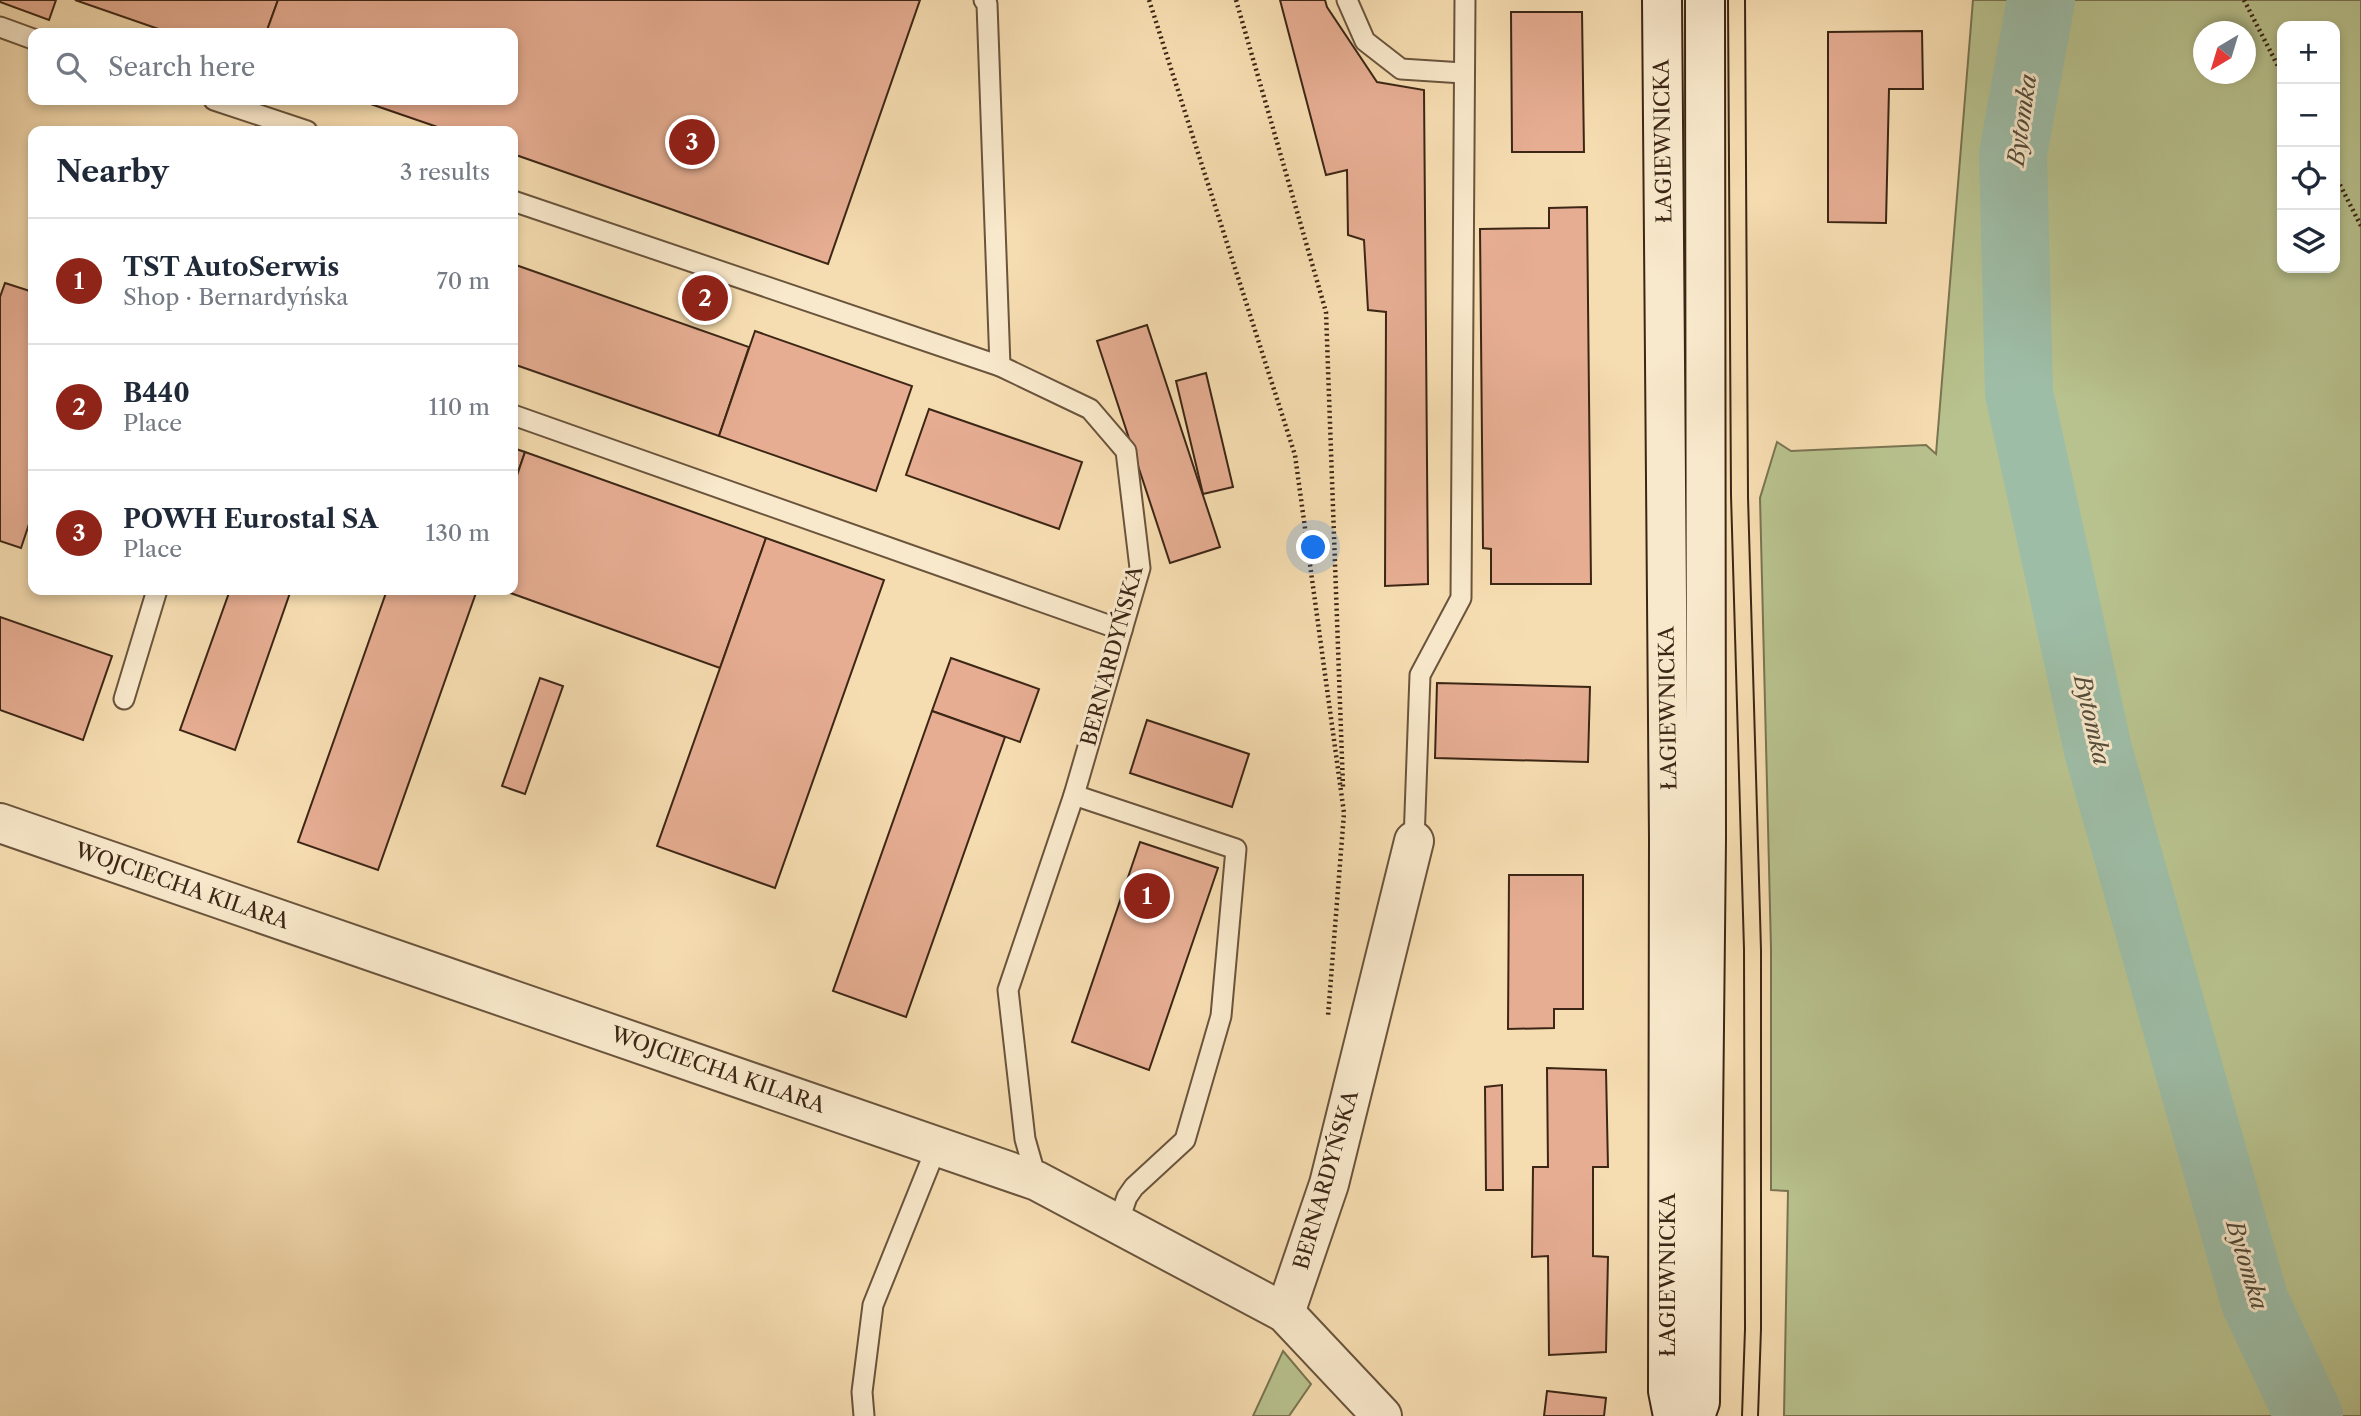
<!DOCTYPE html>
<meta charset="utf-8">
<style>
:root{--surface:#fff;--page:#f2f2f3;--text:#1f2937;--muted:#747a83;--line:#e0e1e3;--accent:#8f2418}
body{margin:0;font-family:"Libre Caslon Text",serif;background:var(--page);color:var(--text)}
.controls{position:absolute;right:21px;top:21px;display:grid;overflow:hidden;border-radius:14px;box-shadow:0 4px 10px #0003}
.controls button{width:63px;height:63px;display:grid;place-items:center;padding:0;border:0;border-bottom:2px solid var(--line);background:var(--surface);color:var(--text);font:35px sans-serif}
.compass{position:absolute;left:2193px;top:21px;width:63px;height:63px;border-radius:50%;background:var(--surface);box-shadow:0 4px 10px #0003;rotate:218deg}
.you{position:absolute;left:1314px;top:548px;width:24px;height:24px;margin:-18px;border:5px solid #fff;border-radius:50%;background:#1a73e8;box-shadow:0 0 0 10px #1a73e833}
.badge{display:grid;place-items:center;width:46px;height:46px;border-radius:50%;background:var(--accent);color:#fff;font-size:23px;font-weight:700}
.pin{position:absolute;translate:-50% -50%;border:4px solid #fff;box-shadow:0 2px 7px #0006}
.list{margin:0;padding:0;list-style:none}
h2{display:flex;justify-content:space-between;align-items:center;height:91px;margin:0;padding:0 28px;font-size:30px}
h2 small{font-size:23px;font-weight:400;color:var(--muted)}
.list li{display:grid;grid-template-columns:46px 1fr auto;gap:21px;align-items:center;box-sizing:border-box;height:126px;padding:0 28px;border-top:2px solid var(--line)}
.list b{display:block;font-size:26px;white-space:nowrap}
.list p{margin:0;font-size:23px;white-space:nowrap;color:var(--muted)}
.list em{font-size:23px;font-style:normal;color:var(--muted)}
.icon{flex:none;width:38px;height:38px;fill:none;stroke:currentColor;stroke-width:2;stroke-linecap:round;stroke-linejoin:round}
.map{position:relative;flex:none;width:2361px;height:1416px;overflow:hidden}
.search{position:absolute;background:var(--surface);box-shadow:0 4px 10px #0003;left:28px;top:28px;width:490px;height:77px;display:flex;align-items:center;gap:18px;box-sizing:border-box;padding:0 24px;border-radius:14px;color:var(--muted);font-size:26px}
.panel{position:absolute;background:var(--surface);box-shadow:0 4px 10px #0003;left:28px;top:126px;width:490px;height:469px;border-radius:14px}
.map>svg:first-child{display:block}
.green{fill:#b8c28e;stroke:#7a7452;stroke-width:2;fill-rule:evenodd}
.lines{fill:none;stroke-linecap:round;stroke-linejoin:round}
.river{stroke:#9ebda7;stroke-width:68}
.building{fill:#e6ad92;stroke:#3c2615;stroke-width:2}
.lane-casing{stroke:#6a543c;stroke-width:23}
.street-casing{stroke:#6a543c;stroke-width:42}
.secondary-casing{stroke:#3c2615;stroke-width:42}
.path{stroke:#3c2615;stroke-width:4.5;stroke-dasharray:2 3.5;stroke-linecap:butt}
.lane{stroke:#f9e9cc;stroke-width:19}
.street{stroke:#f9e9cc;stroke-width:38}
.secondary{stroke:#f9e9cc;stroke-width:38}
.tram{stroke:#3c2615;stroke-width:2}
.labels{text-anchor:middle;stroke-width:6;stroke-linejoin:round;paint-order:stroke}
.street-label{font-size:21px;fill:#3c2615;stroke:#f9e9cc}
.water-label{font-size:23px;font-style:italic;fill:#544c3a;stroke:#f9e9cc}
</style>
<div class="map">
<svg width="2361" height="1416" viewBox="0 0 2361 1416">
<rect width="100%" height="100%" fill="#f6ddb1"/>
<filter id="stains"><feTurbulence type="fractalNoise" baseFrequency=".00286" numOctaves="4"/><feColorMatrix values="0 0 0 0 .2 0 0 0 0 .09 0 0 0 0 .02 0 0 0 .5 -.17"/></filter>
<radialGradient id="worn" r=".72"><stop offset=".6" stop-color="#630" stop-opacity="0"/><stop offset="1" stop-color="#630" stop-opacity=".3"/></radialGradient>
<g class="green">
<path d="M1973 0H2361V1416H1784L1788 1191 1771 1190V949L1760 498 1777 442 1791 451 1926 445 1936 454ZM2282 26H2335V268H2282ZM2204 32H2246V74H2204Z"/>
<polygon points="1283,1351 1311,1384 1289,1416 1253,1416"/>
</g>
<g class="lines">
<polyline class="river" points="2041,0 2013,154 2019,393 2098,750 2255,1302 2309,1416"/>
</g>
<g class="building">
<polygon points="0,0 56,0 49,20 0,2"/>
<polygon points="75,0 278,0 266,33 170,33"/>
<polygon points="278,0 920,0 828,264 513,154 513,131 449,131 359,100 513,100 513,33 266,33"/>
<polygon points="1280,0 1325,0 1327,7 1377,82 1424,90 1428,584 1385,586 1386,312 1368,310 1364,240 1348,235 1347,170 1326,175"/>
<polygon points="1511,12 1582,12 1584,152 1512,152"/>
<polygon points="1922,31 1923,89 1889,89 1886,223 1828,222 1828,32"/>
<polygon points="1587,207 1591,584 1491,584 1491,549 1483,548 1480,229 1549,228 1549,208"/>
<polygon points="513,264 749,347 719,436 513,364"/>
<polygon points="5,283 33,292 33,512 21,548 0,541 0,297"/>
<polygon points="700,290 714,295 710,306 696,301"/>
<polygon points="1147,325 1220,547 1170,563 1097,341"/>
<polygon points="755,331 912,386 876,491 719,436"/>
<polygon points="1206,373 1233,487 1203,494 1176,381"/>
<polygon points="929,409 1082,462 1059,529 906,475"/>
<polygon points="513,448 525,452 513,487"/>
<polygon points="525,452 766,538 720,668 502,590 513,590 513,487"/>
<polygon points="766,538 884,580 775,888 657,846"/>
<polygon points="230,590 291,590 235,750 180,730"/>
<polygon points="387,590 477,590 378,870 298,842"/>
<polygon points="0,617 112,656 83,740 0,710"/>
<polygon points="951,658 1039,689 1020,742 932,711"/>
<polygon points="540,678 563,686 525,794 502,786"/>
<polygon points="1437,683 1590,687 1588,762 1435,758"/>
<polygon points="932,711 1005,737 906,1017 833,991"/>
<polygon points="1147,720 1249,754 1232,807 1130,773"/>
<polygon points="1140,842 1218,868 1149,1070 1072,1042"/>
<polygon points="1509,875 1583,875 1583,1009 1554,1009 1554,1028 1508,1029"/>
<polygon points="1547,1068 1606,1070 1608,1167 1593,1167 1593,1256 1608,1257 1606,1352 1549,1355 1548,1256 1532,1257 1533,1167 1548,1167"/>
<polygon points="1502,1085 1503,1190 1486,1190 1485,1087"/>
<polygon points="1547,1391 1606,1398 1604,1416 1544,1416"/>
</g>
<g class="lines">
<defs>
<g id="lane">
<polyline points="984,0 987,4 1000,366"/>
<polyline points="1347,0 1365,41 1401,69 1463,73"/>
<polyline points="0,27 33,39"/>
<polyline points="214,100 307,131"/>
<polyline points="513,201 1000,366 1090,409 1126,451 1140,568 1074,795 1008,990 1025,1139 1037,1181"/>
<polyline points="513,415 1122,630"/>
<polyline points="124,699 157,590"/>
<polyline points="1074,795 1236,849 1221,1016 1185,1140 1134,1187 1127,1197 1118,1223"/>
<polyline points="1414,841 1420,675 1461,598 1465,0"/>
<polyline points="864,1416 862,1392 873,1305 937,1146"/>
</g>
<g id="street">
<polyline points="0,823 1037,1181 1285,1313 1382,1416"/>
<polyline points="1285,1313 1329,1184 1414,841"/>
</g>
<g id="secondary">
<polyline points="1662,0 1669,839 1668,1391 1673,1416"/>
<polyline points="1695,1416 1700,1402 1706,839 1705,0"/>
</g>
</defs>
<use href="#lane" class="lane-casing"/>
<use href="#street" class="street-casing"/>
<use href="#secondary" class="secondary-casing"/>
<g class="path">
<polyline points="1149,0 1295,455 1344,813 1328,1016"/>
<polyline points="1236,0 1326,312 1343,787"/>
<polyline points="2244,0 2282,74"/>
<polyline points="2335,175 2361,226"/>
</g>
<use href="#lane" class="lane"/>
<use href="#street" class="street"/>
<use href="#secondary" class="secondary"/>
<g class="tram">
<polyline points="1728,0 1731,495 1744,949 1745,1329 1742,1416"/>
<polyline points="1745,0 1748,497 1761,950 1761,1329 1758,1416"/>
</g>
</g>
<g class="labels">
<g class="street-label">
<text transform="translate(1663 141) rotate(-91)" y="7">ŁAGIEWNICKA</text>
<text transform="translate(1112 656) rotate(-75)" y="7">BERNARDYŃSKA</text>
<text transform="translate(1668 708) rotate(-91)" y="7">ŁAGIEWNICKA</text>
<text transform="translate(182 886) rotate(19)" y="7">WOJCIECHA KILARA</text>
<text transform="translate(718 1070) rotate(19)" y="7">WOJCIECHA KILARA</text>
<text transform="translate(1326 1180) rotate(-74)" y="7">BERNARDYŃSKA</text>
<text transform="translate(1668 1275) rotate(-90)" y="7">ŁAGIEWNICKA</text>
</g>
<g class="water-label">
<text transform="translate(2022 120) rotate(-82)" y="8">Bytomka</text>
<text transform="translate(2092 720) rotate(77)" y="8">Bytomka</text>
<text transform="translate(2247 1265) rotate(73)" y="8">Bytomka</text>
</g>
</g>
<rect width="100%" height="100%" filter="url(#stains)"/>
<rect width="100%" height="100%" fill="url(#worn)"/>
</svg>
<div class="controls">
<button>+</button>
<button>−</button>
<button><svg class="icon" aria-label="locate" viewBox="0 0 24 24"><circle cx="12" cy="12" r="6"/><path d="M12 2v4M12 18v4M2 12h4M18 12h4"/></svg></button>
<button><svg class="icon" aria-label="layers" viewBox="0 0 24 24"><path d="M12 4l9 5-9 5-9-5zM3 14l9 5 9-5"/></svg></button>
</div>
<svg class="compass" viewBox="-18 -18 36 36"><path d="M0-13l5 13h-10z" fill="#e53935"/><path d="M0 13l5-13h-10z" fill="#747a83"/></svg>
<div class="you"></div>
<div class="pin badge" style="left:1147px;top:896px">1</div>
<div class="pin badge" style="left:705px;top:298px">2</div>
<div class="pin badge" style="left:692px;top:142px">3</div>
<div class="search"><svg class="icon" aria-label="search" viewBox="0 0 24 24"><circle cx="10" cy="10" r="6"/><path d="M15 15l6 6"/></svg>Search here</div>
<section class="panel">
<h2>Nearby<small>3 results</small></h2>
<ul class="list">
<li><span class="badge">1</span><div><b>TST AutoSerwis</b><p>Shop · Bernardyńska</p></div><em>70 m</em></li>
<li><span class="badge">2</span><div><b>B440</b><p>Place</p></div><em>110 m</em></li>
<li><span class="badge">3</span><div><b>POWH Eurostal SA</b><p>Place</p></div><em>130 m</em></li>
</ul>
</section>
</div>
